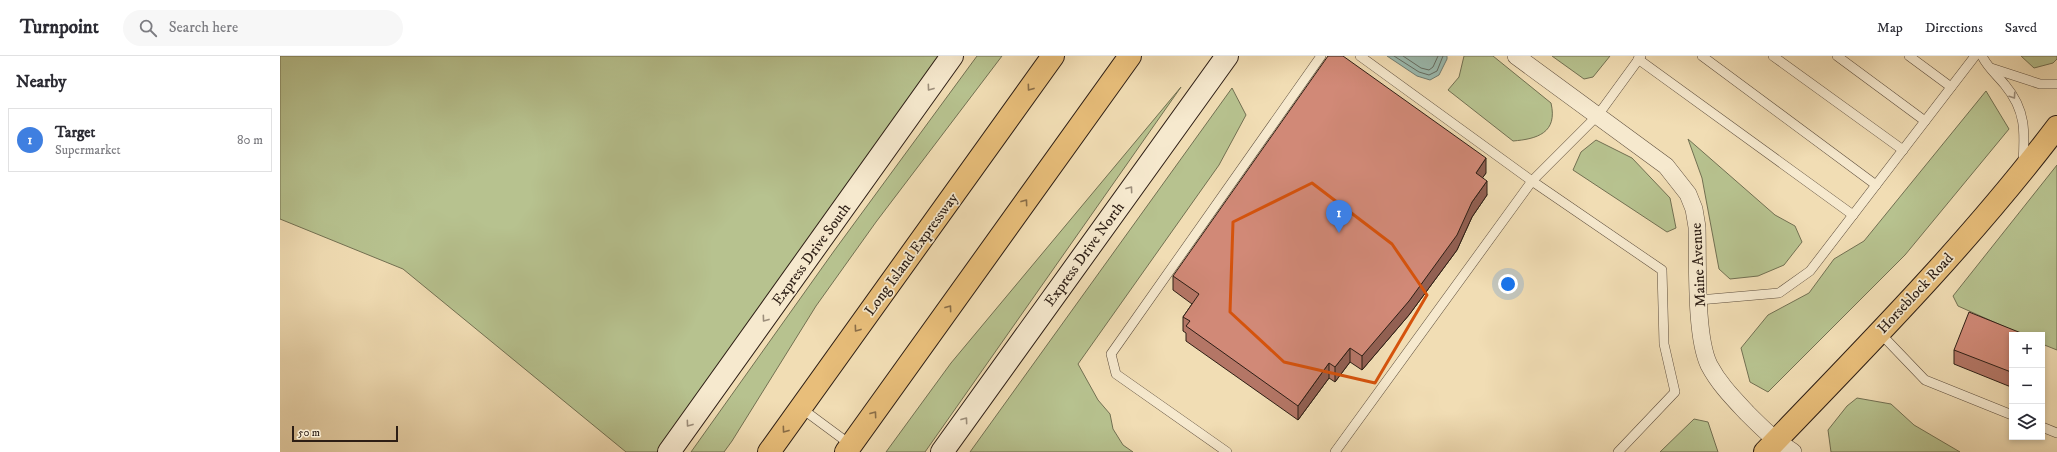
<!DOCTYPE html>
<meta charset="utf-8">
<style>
:root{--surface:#fff;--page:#f7f7f7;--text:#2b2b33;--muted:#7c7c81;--line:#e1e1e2;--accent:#7c3aed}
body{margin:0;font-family:"IM FELL DW Pica",serif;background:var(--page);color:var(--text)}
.controls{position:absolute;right:12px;bottom:12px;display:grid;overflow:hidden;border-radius:0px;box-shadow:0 2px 6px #0003}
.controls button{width:36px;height:36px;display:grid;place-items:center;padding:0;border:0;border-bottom:1px solid var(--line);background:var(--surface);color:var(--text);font:20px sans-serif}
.scale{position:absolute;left:12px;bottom:10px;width:106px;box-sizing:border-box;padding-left:4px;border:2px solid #2d1e15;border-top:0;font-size:11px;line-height:14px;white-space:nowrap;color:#2d1e15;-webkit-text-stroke:3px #f6e9ce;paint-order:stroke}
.you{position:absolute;left:1228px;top:228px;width:14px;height:14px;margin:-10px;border:3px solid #fff;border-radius:50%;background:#1a73e8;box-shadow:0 0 0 6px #1a73e833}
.badge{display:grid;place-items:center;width:26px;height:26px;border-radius:50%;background:var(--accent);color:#fff;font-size:13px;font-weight:700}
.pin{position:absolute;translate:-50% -33px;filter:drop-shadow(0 1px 2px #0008)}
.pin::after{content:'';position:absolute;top:21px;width:14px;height:12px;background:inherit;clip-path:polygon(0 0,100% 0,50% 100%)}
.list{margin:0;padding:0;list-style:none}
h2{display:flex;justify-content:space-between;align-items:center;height:52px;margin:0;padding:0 16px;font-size:17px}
h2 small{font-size:13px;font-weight:400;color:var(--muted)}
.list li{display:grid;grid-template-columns:26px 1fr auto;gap:12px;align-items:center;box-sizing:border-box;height:64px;margin:0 8px 8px;padding:0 8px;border:1px solid var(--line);border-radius:0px}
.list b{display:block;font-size:15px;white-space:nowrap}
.list p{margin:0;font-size:13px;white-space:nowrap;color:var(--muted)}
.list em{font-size:13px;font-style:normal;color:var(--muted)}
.icon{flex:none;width:22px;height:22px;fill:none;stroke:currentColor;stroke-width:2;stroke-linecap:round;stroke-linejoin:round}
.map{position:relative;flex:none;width:1777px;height:396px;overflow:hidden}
header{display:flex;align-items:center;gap:24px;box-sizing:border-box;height:56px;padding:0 20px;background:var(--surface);border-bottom:1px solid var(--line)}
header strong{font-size:19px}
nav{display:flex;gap:22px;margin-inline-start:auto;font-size:14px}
.search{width:280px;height:36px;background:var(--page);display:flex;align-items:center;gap:10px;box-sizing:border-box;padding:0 14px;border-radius:22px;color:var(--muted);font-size:15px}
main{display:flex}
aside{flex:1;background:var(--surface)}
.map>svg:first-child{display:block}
.green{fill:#b7c28f;stroke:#727052}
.water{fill:#9bbbb0;stroke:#6f7c72}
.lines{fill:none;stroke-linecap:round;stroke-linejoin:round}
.shore{stroke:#646c62;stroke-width:1}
.service-casing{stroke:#5e4e3d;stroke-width:10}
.minor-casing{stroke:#5e4e3d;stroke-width:18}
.secondary-casing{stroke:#2d1e15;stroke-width:24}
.primary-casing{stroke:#2d1e15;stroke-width:24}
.motorway-casing{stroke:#2d1e15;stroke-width:24}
.service{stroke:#f6e9ce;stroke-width:9}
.minor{stroke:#f6e9ce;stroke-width:17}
.secondary{stroke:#f6e9ce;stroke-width:22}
.primary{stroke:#e8be7a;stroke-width:22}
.motorway{stroke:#e8be7a;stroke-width:22}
.wall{fill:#b47666;stroke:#2d1e15}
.shaded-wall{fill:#926053;stroke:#2d1e15}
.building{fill:#d18977;stroke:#2d1e15}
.oneway{stroke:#9c8e7b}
.oneway2{stroke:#8a6e48}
.marked{fill:none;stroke:#d5530d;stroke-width:3;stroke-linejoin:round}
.labels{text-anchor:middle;stroke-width:3.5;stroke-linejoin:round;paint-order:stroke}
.street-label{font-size:15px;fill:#2d1e15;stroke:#f6e9ce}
</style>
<header>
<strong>Turnpoint</strong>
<div class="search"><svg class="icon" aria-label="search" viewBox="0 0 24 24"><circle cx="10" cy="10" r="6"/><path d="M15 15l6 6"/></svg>Search here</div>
<nav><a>Map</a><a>Directions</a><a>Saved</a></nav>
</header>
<main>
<aside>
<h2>Nearby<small></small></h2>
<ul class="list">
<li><span class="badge" style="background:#3f7fe0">1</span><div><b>Target</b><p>Supermarket</p></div><em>80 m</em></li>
</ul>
</aside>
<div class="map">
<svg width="1777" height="396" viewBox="0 0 1777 396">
<rect width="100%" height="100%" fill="#f1ddb4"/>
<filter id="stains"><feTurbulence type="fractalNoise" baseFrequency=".005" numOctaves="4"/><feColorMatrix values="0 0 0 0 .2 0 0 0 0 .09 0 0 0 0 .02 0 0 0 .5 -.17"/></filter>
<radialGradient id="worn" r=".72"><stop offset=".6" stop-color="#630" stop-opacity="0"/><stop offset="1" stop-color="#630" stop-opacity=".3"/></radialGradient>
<g class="green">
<polygon points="0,0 669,0 377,396 346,396 123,213 0,163"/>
<polygon points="697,0 722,0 596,166 536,250 452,385 444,396 411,396 554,195"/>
<path d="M1184 0H1213L1271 47C1278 77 1257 83 1233 85L1168 34 1179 21Z"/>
<polygon points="1272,0 1330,0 1313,21 1304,23"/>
<polygon points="1741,0 1777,0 1777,3 1773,7 1754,12"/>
<polygon points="901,31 645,396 606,396 671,307"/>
<polygon points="952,32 966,59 939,109 798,308 818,344 830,358 833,373 843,389 853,396 690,396"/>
<polygon points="1706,35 1729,73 1625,199 1488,336 1470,326 1461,292 1488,259 1529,237 1554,203 1584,185"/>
<polygon points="1408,83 1495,159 1515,170 1522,186 1504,209 1478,220 1450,223 1439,213 1422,122"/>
<polygon points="1316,84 1352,102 1390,142 1396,172 1387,176 1293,114 1301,96"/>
<polygon points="1777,109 1777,294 1762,288 1762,279 1743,279 1678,250 1673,240"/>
<polygon points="1577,342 1611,348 1634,369 1680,396 1551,396 1548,374 1567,350"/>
<polygon points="1414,363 1428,366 1438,396 1380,396"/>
</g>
<polygon class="water" points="1107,0 1167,0 1167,3 1159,19 1150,24 1137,20"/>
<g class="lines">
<g class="shore">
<polyline points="1114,0 1139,16 1149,19 1157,15 1163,0"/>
<polyline points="1123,0 1141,12 1149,14 1153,11 1158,0"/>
</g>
<defs>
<g id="service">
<polyline points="1080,0 1252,125 1382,214 1384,288 1395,336 1338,396"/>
<polyline points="1422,0 1596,129"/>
<polyline points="1493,0 1623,94"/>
<polyline points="1557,0 1645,65"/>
<polyline points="1629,0 1671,31"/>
<path d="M1702 0C1708 12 1717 19 1725 29 1746 54 1745 76 1743 107"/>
<polyline points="1358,3 1573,159"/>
<polyline points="1711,12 1760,28 1777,28"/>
<polyline points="1419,244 1499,237 1530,215 1695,0"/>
<polyline points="1599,276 1645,324 1732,359"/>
<polyline points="521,352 571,389"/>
<polyline points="1762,371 1777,377"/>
<polyline points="947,396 836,318 831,298 1041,0"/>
<polyline points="1055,396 1252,125 1318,59 1361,0"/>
</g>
<path id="minor" d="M1236 0 1386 110 1408 138 1414 153 1417 171C1418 206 1415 280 1429 309 1439 328 1453 342 1467 357 1481 371 1495 385 1513 396"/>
<g id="secondary">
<polyline points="389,396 672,0"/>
<polyline points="662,396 947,0"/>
</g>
<path id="primary" d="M1485 396C1586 291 1689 187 1777 71"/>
<g id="motorway">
<polyline points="489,396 773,0"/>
<polyline points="566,396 850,0"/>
</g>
</defs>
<use href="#service" class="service-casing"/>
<use href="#minor" class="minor-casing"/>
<use href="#secondary" class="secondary-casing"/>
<use href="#primary" class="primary-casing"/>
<use href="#motorway" class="motorway-casing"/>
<use href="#service" class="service"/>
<use href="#minor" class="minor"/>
<use href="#secondary" class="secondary"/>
<use href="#primary" class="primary"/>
<use href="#motorway" class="motorway"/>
</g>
<g class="wall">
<polygon points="1206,117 1202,122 1207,139 1192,161 1177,194 1129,259 1082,314 1070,306 1055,326 1049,322 1018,364 906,285 906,277 903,275 903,261 912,248 893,234 893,220"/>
<polygon points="1746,279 1731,331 1674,308 1674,294"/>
</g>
<g class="shaded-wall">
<polygon points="1206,102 1206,117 1196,131 1196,117"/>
<polygon points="1207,125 1207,139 1192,161 1177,194 1129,259 1082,314 1082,300"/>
<polygon points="1070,292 1070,306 1055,326 1055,311"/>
<polygon points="1049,307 1049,322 1018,364 1018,350"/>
<polygon points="1732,314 1732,329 1731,331 1731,316"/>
</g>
<g class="building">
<polygon points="1048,0 1063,0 1206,102 1196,117 1207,125 1192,146 1177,179 1129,245 1082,300 1070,292 1055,311 1049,307 1018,350 906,270 910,265 903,261 919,238 893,220"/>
<polygon points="1689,256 1746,279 1732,279 1732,314 1731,316 1674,294"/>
</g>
<defs><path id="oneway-chevron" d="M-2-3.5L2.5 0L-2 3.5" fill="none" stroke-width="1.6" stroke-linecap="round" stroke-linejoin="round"/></defs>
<g class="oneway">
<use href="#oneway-chevron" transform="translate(650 32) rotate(126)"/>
<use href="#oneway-chevron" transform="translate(1733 40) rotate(56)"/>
<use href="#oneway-chevron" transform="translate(850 133) rotate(-54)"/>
<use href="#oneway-chevron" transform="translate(485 263) rotate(126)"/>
<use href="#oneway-chevron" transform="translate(685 364) rotate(-54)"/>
<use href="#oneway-chevron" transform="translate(409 368) rotate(126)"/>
</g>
<g class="oneway2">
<use href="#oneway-chevron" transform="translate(750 32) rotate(126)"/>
<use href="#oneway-chevron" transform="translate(745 146) rotate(-54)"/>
<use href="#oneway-chevron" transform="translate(669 252) rotate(-54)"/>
<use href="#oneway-chevron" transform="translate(577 273) rotate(126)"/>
<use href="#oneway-chevron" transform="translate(594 358) rotate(-54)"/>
<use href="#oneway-chevron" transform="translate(505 374) rotate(126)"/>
</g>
<path class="marked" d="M1032 127 1112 188 1147 239 1095 327 1004 306 950 256 953 166Z"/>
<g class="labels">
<g class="street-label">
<text transform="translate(531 198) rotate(-54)" y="5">Express Drive South</text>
<text transform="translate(631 198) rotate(-54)" y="5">Long Island Expressway</text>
<text transform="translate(804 198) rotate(-54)" y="5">Express Drive North</text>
<text transform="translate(1418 209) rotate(-93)" y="5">Maine Avenue</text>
<text transform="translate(1635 237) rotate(-47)" y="5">Horseblock Road</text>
</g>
</g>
<rect width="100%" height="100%" filter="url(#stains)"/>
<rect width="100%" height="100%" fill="url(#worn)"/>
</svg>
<div class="controls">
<button>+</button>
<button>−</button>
<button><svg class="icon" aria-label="layers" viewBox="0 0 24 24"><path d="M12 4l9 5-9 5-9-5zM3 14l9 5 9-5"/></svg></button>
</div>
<div class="scale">50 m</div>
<div class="you"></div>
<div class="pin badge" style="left:1059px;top:177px;background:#3f7fe0">1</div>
</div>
</main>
